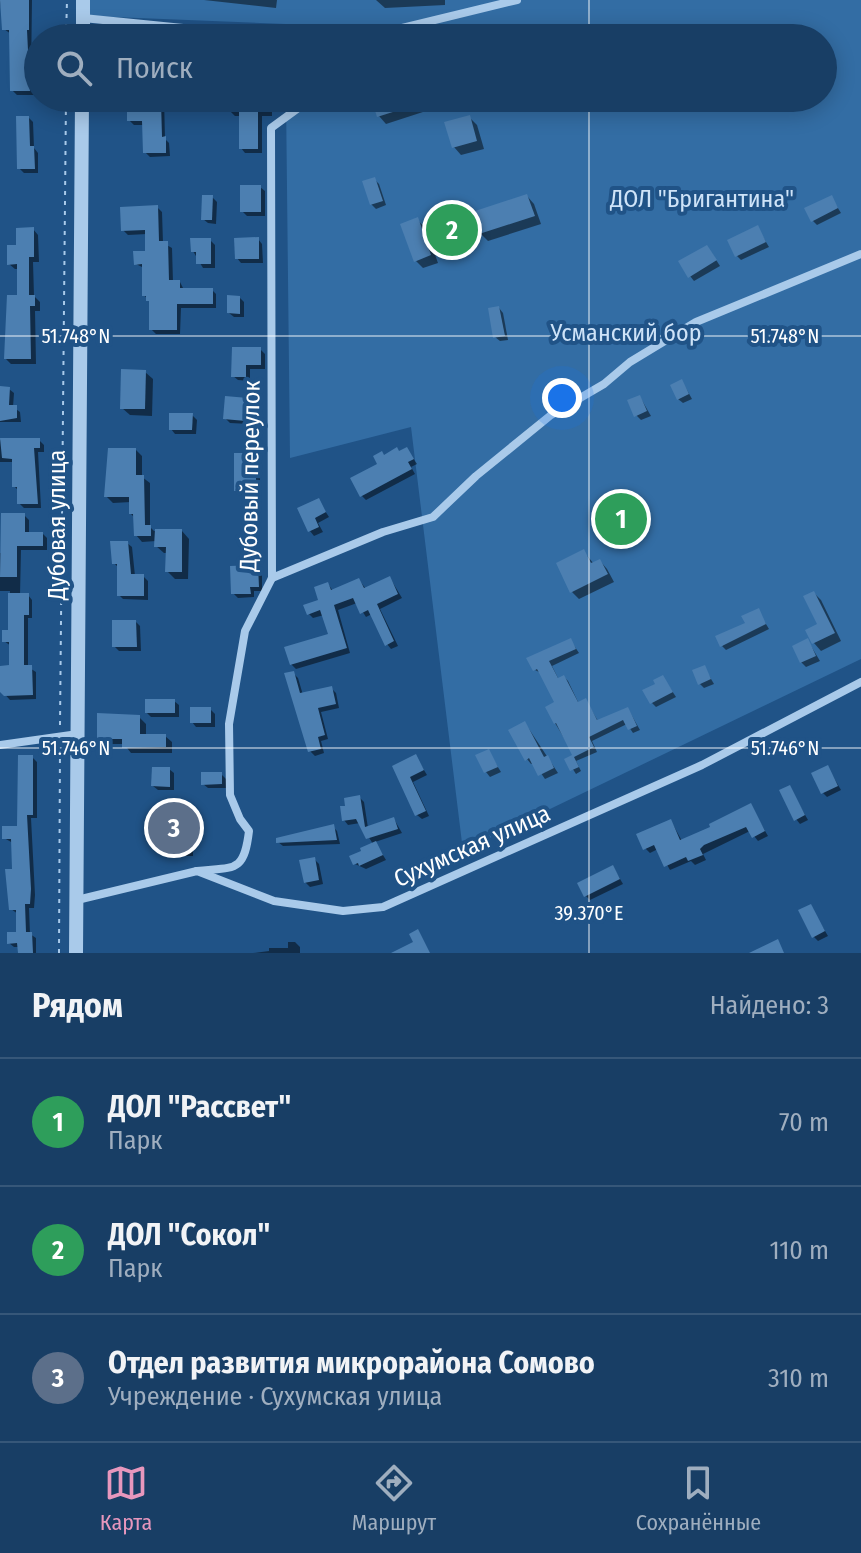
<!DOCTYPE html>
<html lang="ru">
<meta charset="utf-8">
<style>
:root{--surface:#183e65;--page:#25496e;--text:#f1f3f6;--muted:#9faebf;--line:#365779;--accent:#e797bd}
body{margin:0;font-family:"Fira Sans Condensed",sans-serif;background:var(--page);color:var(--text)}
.you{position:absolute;left:562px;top:398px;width:28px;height:28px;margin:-20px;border:6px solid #fff;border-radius:50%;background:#1a73e8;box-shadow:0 0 0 12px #1a73e833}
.badge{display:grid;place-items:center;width:52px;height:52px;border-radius:50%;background:var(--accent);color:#fff;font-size:26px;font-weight:700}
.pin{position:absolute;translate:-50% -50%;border:4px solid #fff;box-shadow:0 2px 8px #0006}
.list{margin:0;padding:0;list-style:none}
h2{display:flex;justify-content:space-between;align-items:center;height:104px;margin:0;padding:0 32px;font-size:34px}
h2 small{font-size:26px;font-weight:400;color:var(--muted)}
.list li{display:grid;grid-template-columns:52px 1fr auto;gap:24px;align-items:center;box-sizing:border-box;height:128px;padding:0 32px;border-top:2px solid var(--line)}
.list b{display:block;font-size:30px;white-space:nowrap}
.list p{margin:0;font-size:26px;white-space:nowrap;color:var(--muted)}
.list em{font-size:26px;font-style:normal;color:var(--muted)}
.icon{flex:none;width:44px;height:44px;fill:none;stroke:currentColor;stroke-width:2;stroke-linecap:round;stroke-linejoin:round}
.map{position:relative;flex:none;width:861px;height:953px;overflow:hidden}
.search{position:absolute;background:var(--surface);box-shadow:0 4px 20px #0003;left:24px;right:24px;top:24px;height:88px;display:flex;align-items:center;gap:20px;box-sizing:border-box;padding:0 28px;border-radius:44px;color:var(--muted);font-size:30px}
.sheet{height:488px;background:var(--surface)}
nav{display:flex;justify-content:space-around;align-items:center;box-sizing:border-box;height:112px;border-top:2px solid var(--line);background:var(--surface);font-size:22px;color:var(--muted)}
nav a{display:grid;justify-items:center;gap:4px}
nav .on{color:var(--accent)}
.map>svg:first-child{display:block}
.green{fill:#336da4}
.shadow{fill:#0007}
.building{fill:#4c7fb1}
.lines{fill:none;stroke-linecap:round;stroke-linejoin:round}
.path{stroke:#a9caea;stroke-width:2;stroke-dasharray:4 6;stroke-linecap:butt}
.minor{stroke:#a9caea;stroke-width:8}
.tertiary{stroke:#a9caea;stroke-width:14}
.ticks{fill:none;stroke:#fff;stroke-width:2;stroke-opacity:0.45}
.labels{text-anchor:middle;stroke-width:8;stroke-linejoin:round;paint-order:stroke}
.park-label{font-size:24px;fill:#cee3f8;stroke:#205387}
.street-label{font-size:24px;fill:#fff;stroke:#205387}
.ticks-label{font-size:20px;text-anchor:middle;fill:#fff;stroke:#205387;stroke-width:8;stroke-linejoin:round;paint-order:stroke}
</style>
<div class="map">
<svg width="861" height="953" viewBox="0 0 861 953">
<rect width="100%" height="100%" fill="#205387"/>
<polygon class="green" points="88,0 861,0 861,659 463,851 411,427 290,458 286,98 823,98 823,38 286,38 285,24 88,16"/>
<g class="shadow">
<polygon points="0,0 32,0 31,74 34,77 34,95 17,95 12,90 11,34 4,29"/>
<polygon points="204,0 277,0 276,8"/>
<polygon points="376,0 445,0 445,5 385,8"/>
<polygon points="125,98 164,98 165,139 169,143 170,156 150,157 145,152 144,125 134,125 129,120 129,101"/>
<polygon points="230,98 272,98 272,116 262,116 262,153 245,153 241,148 241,116 235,116 230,111"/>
<polygon points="381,98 422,98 426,111 386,124 379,116"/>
<polygon points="469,117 477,125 484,149 461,155 454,147"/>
<polygon points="29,118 33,122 34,148 38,153 38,173 24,173 19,168"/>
<polygon points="374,179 379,184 386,205 376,209 371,204"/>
<polygon points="260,187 265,191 265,216 247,216 242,211"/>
<polygon points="527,196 534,204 541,224 488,241 480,233"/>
<polygon points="212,197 217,202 216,224 208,223 203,219"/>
<polygon points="831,197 841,213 817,225 812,220"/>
<polygon points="157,207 162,212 163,243 172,248 173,282 180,282 184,290 212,290 216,294 216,308 181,308 180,334 156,334 151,329 151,303 144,295 144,268 136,264 147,253 147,234 128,235 123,230"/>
<polygon points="417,220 425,227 438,263 423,268 416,261"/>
<polygon points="757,227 769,247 741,260 737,256"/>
<polygon points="33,229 38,235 39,262 33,262 34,296 40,302 40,311 35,311 36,364 11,364 6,359 19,297 19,269 15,269 9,264"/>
<polygon points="258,239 262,244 263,263 241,263 237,258"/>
<polygon points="210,240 215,245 215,268 203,268 193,251"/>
<polygon points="711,252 720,266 694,281 690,276"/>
<polygon points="239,297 244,302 244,317 234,317 229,313"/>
<polygon points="499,308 503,313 508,340 500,341 495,337"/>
<polygon points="260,349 265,354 265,369 250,369 250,381 238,380 233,376"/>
<polygon points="145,372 153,379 152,416 130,415 122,408"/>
<polygon points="682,381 692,399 683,403 678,399"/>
<polygon points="0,388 9,389 14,393 13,407 20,412 21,422 0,422"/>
<polygon points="640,397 651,416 641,420 636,415"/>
<polygon points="247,400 252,404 250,424 230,423 225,418"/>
<polygon points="192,415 197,420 196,434 175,434 171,429"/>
<polygon points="0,440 39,440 44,445 44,452 38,452 41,508 24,508 19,503 19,491 14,486 14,462 0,462"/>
<polygon points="407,449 417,464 411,467 415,474 366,500 361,495 384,457"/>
<polygon points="136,450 142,456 142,477 150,483 150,527 154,531 182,531 189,539 188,579 175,579 167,571 168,553 164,553 156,546 156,541 142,542 136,535 135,518 131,514 131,502 113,503 106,496"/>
<polygon points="255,455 260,460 260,495 241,495 236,491"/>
<polygon points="318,500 329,517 318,523 323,532 314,536 310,531"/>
<polygon points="24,515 29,520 29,534 43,534 47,538 47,550 21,550 20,595 28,595 32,600 32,618 28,618 28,667 36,672 36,699 10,700 0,689 0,668 11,667 11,646 4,641 10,632 10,591 0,591 0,553 3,553"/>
<polygon points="127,543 132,547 135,576 143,576 148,581 148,600 123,599 119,595 119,568 114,563"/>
<polygon points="584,552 594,564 600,561 607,569 614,582 579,599 572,592"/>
<polygon points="257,568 262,572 262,591 254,591 254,597 238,598 233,593"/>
<polygon points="390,578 402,598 380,609 398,646 391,649 387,644 372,614 366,617 357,603 338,610 350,653 296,669 291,664 331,636 324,615 313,618 309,614 321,601 328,584 333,591 359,580 366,589"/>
<polygon points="814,593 821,600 841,641 821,651 814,643 820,625"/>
<polygon points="758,611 769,629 726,650 722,646 747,624"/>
<polygon points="136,622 140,626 141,651 119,651 114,646"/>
<polygon points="571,641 579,653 552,666 559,680 564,677 568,681 579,704 586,701 598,721 628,709 640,730 633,733 627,724 592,741 597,752 576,761 581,771 576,774 567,760 575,756 555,723 557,703 541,673 535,670"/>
<polygon points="808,641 820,661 806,667 801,662"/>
<polygon points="704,667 714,684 704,688 700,684"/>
<polygon points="293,673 298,678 303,695 331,688 336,693 339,708 321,712 328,739 321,741 324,753 315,756 310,751"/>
<polygon points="663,677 676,697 656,707 652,703 657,685"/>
<polygon points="174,701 179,705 179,717 151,717 147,713"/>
<polygon points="210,709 215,714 215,727 196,727 192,722"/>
<polygon points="139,717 146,724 146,736 165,736 172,742 172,753 131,753 124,744 105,744 99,738"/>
<polygon points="525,723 558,773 545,779 534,763 531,764 527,759"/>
<polygon points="488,751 501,772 490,777 486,772"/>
<polygon points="32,757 37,762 37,818 31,818 35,895 34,908 29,908 30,934 36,938 36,953 20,953 19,947 14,947 9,943 18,934 18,914 11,909 13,843 4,838 19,828"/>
<polygon points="416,757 427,775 413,782 429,816 422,819 417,815 395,766"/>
<polygon points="828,768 841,790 827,797 823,793"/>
<polygon points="169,769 174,773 174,790 158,790 153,786"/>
<polygon points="221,774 226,779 226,788 208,788 203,784"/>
<polygon points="789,787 808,820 800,824 796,819"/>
<polygon points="360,798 364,802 368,828 394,819 402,833 375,842 386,860 366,869 355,864 373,844 360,823 348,825 344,820"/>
<polygon points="750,805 768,836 758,841 750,831 703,854 706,860 695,865 691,861 670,870 658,849 650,853 645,848 671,821 682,841 713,828"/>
<polygon points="186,810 193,817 193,856 172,856 164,848"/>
<polygon points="333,827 337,831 340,844 283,846 278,842"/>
<polygon points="314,859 319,864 323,884 310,887 305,882"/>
<polygon points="613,867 623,884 590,900 586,896"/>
<polygon points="810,906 828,936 818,941 813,936"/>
<polygon points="288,942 295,942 300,947 300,953 253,953 269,951 269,948 288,948"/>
</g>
<g class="building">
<polygon points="0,0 29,0 29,30 27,30 30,91 10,91 9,30 2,30"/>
<polygon points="228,98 268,98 268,112 258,112 258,149 239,149 239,112 228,112"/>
<polygon points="371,98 430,98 431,100 377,117"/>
<polygon points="161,101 162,137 166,136 166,153 143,153 142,121 127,121 127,102"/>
<polygon points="470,115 477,141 452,148 444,122"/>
<polygon points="16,116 29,116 30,146 34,146 35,169 17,169"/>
<polygon points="375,177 383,201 370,205 362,181"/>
<rect x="240" y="185" width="21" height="27"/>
<polygon points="527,194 535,216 479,234 472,212"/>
<polygon points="202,195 213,195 212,220 201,220"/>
<polygon points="832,195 838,208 811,222 804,208"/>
<polygon points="158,205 159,241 168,241 169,280 180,280 180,288 213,288 213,304 177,304 177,330 149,330 149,301 146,301 146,296 142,296 142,264 134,265 133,251 145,251 145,230 121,231 120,207"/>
<polygon points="418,217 431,255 414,262 400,224"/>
<polygon points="758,225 766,242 735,257 727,240"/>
<polygon points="34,227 34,257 29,257 29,295 35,295 35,306 30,306 31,359 4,359 7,295 17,295 17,264 7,265 7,245 16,245 16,228"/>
<polygon points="259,237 259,259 235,259 234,238"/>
<polygon points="190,238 211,238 211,264 196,264 196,252 191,252"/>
<polygon points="707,245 717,260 688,278 678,261"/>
<polygon points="227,295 240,296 240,314 227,313"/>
<polygon points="499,306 505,336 493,338 488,308"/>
<polygon points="232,347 261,347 261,365 246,365 246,377 231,377"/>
<polygon points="121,369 146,370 145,409 120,409"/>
<polygon points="682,379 689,394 677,400 670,385"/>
<polygon points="0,386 10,387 9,405 17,405 17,418 0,421"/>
<polygon points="640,395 647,411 634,417 627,400"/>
<polygon points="225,396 248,398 246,421 223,419"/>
<polygon points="169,413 193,413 192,430 169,430"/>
<polygon points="0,438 40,438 40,448 34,448 38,504 17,504 17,487 12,487 12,459 2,458"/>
<polygon points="397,447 399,451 407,447 414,459 408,462 412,469 360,497 350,478 377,464 373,456 382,451 384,455"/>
<polygon points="108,448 136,448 136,475 144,475 145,525 151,525 151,536 134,536 133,514 129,514 129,497 104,497"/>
<rect x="234" y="453" width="22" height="38"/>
<polygon points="319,498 326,512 315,518 319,527 308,532 297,508"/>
<polygon points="1,513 25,513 25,532 43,532 43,546 17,546 17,577 0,577"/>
<polygon points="155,529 182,529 182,572 165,572 166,547 154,547"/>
<polygon points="110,541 128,541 131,574 144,574 144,596 117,596 117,564 112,564"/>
<polygon points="584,549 591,563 600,559 608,574 570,593 556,563"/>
<polygon points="258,565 259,587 250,587 251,594 231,594 230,566"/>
<polygon points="390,576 398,594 377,604 394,641 385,646 368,610 360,614 353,598 334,605 347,648 290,665 284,647 328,634 320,610 307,615 303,605 318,600 314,587 328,582 331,590 359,578 364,588"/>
<polygon points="814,591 835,633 812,644 805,630 817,624 803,596"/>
<polygon points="8,593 29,593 29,615 24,615 24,665 32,665 33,695 4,696 0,692 0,666 9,665 9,642 2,642 2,630 8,630"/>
<polygon points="759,608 766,624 720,647 715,636 745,623 741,616"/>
<polygon points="112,620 136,620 137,647 112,647"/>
<polygon points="571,638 576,649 549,661 558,678 564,675 578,702 586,698 597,720 628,707 637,726 628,730 623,720 589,737 594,747 574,757 579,767 570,771 564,759 572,755 556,723 554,724 545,707 554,702 537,669 533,671 526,658"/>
<polygon points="808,638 816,656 800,663 792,646"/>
<polygon points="705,665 711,679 698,685 692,670"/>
<polygon points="294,671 300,693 332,686 336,704 318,708 325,735 318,737 321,749 308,752 284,673"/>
<polygon points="663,675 673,692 650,704 642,690 655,684 653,680"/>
<rect x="145" y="699" width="30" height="14"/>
<rect x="190" y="707" width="21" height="16"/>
<polygon points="97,713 140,715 140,734 166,734 166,747 122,748 122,739 97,739"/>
<polygon points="525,721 544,757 548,755 554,768 538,776 529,758 525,761 508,730"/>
<polygon points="489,749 498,767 484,773 475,755"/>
<polygon points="416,754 424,770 410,777 426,811 415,816 392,766"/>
<polygon points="18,755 33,755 33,815 27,815 31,889 30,904 25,904 26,932 32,932 33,953 18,953 17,943 7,944 7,932 16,932 16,910 9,910 5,869 12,869 11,839 2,839 2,826 17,826"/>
<polygon points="828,765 838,786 821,794 811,773"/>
<polygon points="152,767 170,767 170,787 151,786"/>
<polygon points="201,772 222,772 222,784 201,785"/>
<polygon points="790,785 805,815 794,821 779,790"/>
<polygon points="360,795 365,827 394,817 398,829 366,839 356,819 342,821 340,806 345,806 344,798"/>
<polygon points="751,803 765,831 752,838 746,827 704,845 700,849 703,855 688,861 686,857 664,867 654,845 643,850 636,834 671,819 680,840 710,827 709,824"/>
<polygon points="162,808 187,808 186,849 162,849"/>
<polygon points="334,824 337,840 276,843 276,838"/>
<polygon points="376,841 383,855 359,866 358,863 353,865 349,856 361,851 360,848"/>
<polygon points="315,857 319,880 304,883 299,860"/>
<polygon points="613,865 620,879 584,897 577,883"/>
<polygon points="811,904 825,931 812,938 798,910"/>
<polygon points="418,929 430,953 391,953 413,942 409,934"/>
<polygon points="778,939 784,953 749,953"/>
</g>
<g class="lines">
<g class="path">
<polyline points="66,38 67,0"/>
<polyline points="60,725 66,98"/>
<polyline points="59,953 60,747"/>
</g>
<g class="minor">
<polyline points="83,18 283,38"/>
<polyline points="361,38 517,0"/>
<polyline points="272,578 383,532 433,517 476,476 551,415 604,384 630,362 696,322 861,254"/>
<polyline points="0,745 78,734"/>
<path d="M197 871C235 867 244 873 249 831L240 819 230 795 229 724 245 631 272 578 271 128 312 98"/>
<polyline points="77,900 197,871 274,901 343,911 383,907 702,765 861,682"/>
</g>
<g class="tertiary">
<polyline points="83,38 83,0"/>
<polyline points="76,953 82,98"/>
</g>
</g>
<path class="ticks" d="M589 0V38M589 98V953M0 336H861M0 748H861"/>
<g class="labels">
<g class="park-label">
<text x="702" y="207">ДОЛ "Бригантина"</text>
<text x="626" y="341">Усманский бор</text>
</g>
<g class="street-label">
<text transform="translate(250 476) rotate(-89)" y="8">Дубовый переулок</text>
<text transform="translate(57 525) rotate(-90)" y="8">Дубовая улица</text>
<text transform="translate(472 846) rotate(-24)" y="8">Сухумская улица</text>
</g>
</g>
<g class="ticks-label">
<text x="76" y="343">51.748°N</text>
<text x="785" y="343">51.748°N</text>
<text x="76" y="755">51.746°N</text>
<text x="785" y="755">51.746°N</text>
<text x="589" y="920">39.370°E</text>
</g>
</svg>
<div class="you"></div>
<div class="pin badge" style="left:621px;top:519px;background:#2e9e5b">1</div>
<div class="pin badge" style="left:452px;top:230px;background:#2e9e5b">2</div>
<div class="pin badge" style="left:174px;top:828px;background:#5c6f8a">3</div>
<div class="search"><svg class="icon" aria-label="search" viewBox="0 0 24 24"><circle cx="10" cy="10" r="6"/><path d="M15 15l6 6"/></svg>Поиск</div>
</div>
<section class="sheet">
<h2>Рядом<small>Найдено: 3</small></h2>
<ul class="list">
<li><span class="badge" style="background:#2e9e5b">1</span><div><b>ДОЛ &quot;Рассвет&quot;</b><p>Парк</p></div><em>70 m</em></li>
<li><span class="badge" style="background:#2e9e5b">2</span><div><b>ДОЛ &quot;Сокол&quot;</b><p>Парк</p></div><em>110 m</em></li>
<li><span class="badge" style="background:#5c6f8a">3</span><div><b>Отдел развития микрорайона Сомово</b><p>Учреждение · Сухумская улица</p></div><em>310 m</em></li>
</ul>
</section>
<nav>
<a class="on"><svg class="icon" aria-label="map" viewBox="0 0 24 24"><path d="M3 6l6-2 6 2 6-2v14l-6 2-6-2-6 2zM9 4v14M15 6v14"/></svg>Карта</a>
<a><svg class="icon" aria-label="directions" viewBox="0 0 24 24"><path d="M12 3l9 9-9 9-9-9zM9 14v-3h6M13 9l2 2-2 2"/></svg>Маршрут</a>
<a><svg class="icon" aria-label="saved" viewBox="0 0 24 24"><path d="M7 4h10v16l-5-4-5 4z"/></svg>Сохранённые</a>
</nav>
